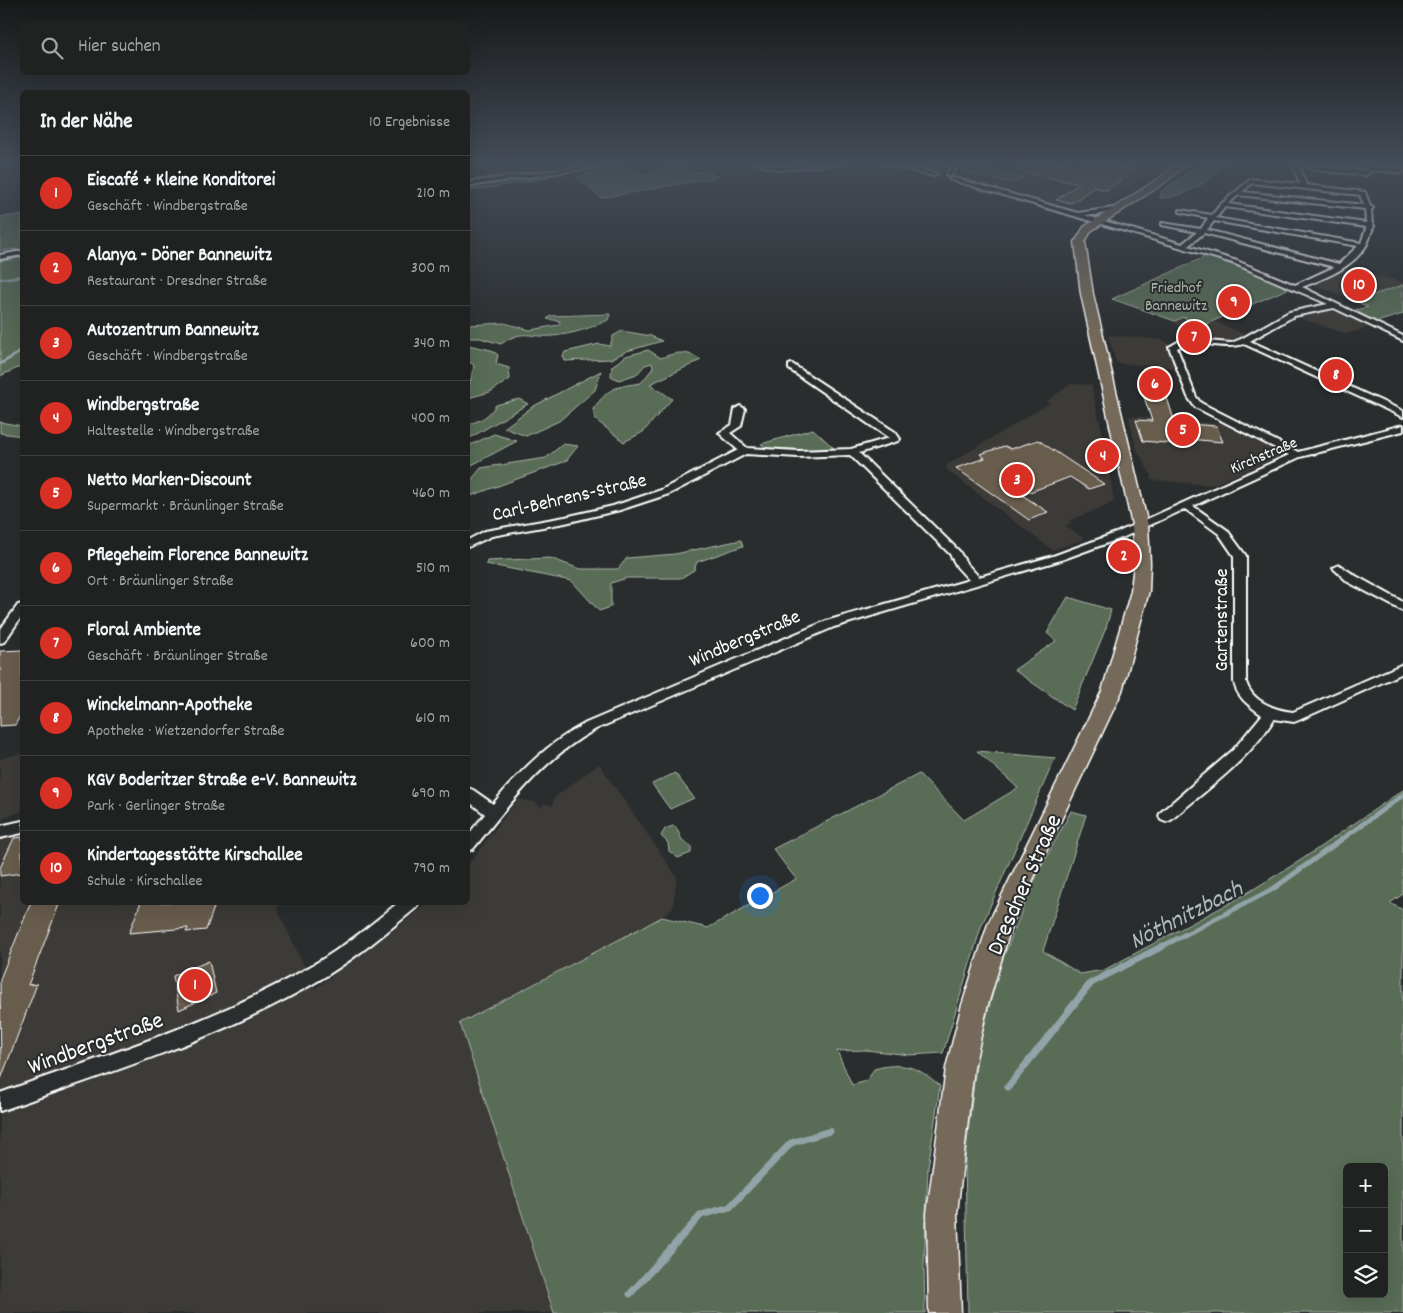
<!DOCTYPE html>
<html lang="de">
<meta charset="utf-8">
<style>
:root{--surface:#202222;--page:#282a2a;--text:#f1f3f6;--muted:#a2a4a5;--line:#3d3f40;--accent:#d93025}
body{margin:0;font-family:Dekko,sans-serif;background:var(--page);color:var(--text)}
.controls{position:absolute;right:15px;bottom:15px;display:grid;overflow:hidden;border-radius:8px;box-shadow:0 5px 20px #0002}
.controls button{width:45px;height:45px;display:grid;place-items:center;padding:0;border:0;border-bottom:1px solid var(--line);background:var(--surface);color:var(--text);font:25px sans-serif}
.you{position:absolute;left:759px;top:895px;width:18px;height:18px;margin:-12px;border:4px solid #fff;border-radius:50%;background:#1a73e8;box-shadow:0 0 0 8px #1a73e833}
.badge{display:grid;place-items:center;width:32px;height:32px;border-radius:50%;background:var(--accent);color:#fff;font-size:16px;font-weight:700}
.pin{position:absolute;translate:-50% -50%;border:2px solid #fff;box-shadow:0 1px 5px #0006}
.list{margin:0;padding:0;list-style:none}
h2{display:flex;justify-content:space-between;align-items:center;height:65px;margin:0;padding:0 20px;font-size:21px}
h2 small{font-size:16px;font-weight:400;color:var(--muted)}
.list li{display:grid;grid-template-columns:32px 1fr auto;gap:15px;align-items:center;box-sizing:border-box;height:75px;padding:0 20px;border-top:1px solid var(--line)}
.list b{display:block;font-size:19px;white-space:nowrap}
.list p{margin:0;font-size:16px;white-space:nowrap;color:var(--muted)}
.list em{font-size:16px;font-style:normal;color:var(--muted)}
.icon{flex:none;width:28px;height:28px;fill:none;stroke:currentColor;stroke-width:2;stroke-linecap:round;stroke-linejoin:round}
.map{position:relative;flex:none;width:1403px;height:1313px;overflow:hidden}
.search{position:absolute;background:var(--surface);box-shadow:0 5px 20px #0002;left:20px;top:20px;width:450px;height:55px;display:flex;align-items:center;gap:12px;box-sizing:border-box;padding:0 18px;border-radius:8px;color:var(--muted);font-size:19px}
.panel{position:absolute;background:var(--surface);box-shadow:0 5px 20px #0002;left:20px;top:90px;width:450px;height:815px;border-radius:8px}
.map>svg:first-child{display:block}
.built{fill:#3c3b38}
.green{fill:#586c57;stroke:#acb6ab;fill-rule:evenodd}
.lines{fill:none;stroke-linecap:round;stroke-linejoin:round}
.stream-far3{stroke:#93a4a9;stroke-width:2.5}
.stream-far2{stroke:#93a4a9;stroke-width:3}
.stream-far1{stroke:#93a4a9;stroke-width:5}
.stream{stroke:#93a4a9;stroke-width:7}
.building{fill:#675c4e;stroke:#fff}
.minor-casing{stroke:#fff;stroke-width:4}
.primary-casing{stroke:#fff;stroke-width:3}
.minor{fill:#2a2d2e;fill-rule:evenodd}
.primary{fill:#746a5a;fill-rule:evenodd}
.labels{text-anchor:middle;stroke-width:4;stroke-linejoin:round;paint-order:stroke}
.far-park-label{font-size:16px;fill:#acb6ab;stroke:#2a2d2e}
.far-street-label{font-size:16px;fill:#fff;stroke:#2a2d2e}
.street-label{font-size:20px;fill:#fff;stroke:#2a2d2e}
.near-street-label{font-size:24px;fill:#fff;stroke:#2a2d2e}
.near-water-label{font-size:25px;font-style:italic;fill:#aebbbe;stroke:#2a2d2e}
</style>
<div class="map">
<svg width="1403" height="1313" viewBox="0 0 1403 1313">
<rect width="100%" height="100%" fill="#2a2d2e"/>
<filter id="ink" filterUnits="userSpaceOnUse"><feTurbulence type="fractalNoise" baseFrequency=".02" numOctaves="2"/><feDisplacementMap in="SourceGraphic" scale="10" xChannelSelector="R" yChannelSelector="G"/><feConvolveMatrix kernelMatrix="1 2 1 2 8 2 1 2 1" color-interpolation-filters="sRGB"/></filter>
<g filter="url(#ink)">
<g class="built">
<polygon points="966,163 1165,163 1100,209 1092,211 1046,202 963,179 959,176"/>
<polygon points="1347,269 1403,282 1403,285 1355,301 1315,285"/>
<polygon points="1322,312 1342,312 1369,327 1347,334 1300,318"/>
<polygon points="1182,317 1204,325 1213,321 1246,335 1238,339 1224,342 1183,339 1175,321"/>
<polygon points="1108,335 1163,340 1168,344 1177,368 1116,363"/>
<polygon points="1071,384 1091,385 1104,441 1114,502 1069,521 1072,523 1065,526 1085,539 1052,550 947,470 947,465 1050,403 1047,401"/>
<polygon points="1128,416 1225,424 1274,449 1281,456 1212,485 1150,480 1151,475 1137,450"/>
<polygon points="22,753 22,811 0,820 0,759"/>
<polygon points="599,764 677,877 673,907 662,917 460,1023 554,1313 0,1313 0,839 7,833 22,831 22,902 279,903 277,909 315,989 429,903 468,902 468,865 518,799 535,802 541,807 545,803 552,806 555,797"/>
</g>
<g class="green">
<polygon points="903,163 952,163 947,171 932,171"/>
<path d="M1201 163H1226C1209 181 1186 198 1160 198L1162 191Z"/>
<polygon points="680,165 693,173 707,171 718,177 601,198 578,177 585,174 631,167 645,176 654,174 651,170"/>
<polygon points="965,166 1023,177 1013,183 962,172"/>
<polygon points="538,175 549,178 468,191 468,186"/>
<polygon points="22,215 22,366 0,376 0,260 14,257 16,249 0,251 0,217"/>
<polygon points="1207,256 1292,287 1204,325 1183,317 1175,321 1112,299"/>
<polygon points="1403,285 1403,314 1373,323 1351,311 1368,307 1355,301"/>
<path d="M610 314 608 320C591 328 573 334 553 336 528 338 524 328 501 344L480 338H468V325L504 323 530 330 559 325 560 321 547 319 550 316Z"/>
<polygon points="622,331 651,336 662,341 627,351 611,359 565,361 563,356 565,352 599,344 610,346 613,336"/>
<path d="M468 345 491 350 498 355 496 364 509 368 510 379 490 392 468 398C467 386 473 377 474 365L468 361Z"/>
<path d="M648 350 661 358C676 352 687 350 701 360L650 384 672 399 643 432 624 442 596 420 593 409C610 387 614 387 641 383L653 368 652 363 645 365 637 374 619 380 611 376 612 366 626 356Z"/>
<polygon points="601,371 595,390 559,421 526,436 504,428 532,407"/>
<path d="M519 399 528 404 468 439V424C481 421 489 416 496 405Z"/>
<polygon points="0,422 22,426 22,436 0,433"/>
<polygon points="813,429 837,451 765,448 761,444"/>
<polygon points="494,434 517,441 468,467 468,446"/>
<polygon points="563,444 578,446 566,461 468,497 468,484 481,468 546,458"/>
<polygon points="741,540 743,546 697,562 694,570 681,578 627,578 611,583 611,607 599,611 572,581 486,564 487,561 550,558 580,569 618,569 627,558 675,554"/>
<polygon points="1068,597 1111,610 1106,628 1072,710 1014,670 1056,641 1047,633"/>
<path d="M977 751 1055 758 981 927 943 1053 910 1055 866 1050 837 1051 852 1085 867 1081 874 1069C903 1061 919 1067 940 1086L928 1168 924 1266 925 1313H554L460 1023 662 917 708 928 796 879 773 849 919 774 964 820 1018 788Z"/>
<polygon points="675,773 694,798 670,809 652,784"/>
<path d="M1403 790V894L1390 903 1403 910V1313H968L965 1160 978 1050 1000 966 1033 883 1071 811 1086 815 1043 951 1080 974 1104 970 1239 898 1301 860ZM1347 1167H1384V1294H1347Z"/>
<polygon points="673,826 676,827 682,840 691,846 691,853 678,858 669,851 668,843 661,836 665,829"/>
</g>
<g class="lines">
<g class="stream-far3">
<polyline points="548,174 619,164"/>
<polyline points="0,261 22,257"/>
<polyline points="0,279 22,276"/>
</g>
<polyline class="stream-far2" points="0,364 22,351"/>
<polyline class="stream-far1" points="1161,947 1273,889 1403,795"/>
<g class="stream">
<polyline points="1008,1087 1091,983 1163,946"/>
<polyline points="630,1294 701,1215 730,1207 791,1143 830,1131"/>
</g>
</g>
<g class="building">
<polygon points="1032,163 1062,163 1082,167 1089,163 1095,163 1134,170 1107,190 1094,187 1072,203 1056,200 1079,184 1018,171"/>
<polygon points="1143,368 1165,370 1172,389 1164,388 1175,423 1216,426 1223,442 1175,438 1177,444 1143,441 1136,420 1152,421 1138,379 1147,380"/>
<polygon points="1038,440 1104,484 1089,489 1070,477 1022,495 1048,512 1029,520 956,468 985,458 980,454 1005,446 1011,449"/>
<polygon points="22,650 22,713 15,725 0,726 0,651"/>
<polygon points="22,837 22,873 0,876 0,868 14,838"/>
<polygon points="31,902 60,902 28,985 37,984 1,1079 0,979"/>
<polygon points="141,902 216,902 206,930 186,932 188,928 129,933"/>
<polygon points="209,961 216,993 179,1010 173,976"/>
</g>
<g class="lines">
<defs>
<g id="minor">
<polygon points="609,163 623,163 468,186 468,182"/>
<polygon points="754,163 780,166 843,163 780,170"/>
<polygon points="880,163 890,163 937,174 934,176"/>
<polygon points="954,163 960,163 950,176 946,176"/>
<polygon points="1302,163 1309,163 1314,166 1365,171 1367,170 1368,163 1374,163 1373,167 1403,169 1403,173 1373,170 1366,175 1313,170"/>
<path d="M1298 165 1303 166 1300 169 1306 185 1365 192 1370 206 1373 208 1371 210 1372 224 1374 226C1371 231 1370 238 1367 244 1354 267 1326 278 1302 287L1403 336V341L1334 308 1294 316 1250 341 1403 411V417L1244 344C1222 351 1195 337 1177 348L1196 397 1201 403 1298 452 1403 425V431L1300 457 1193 506 1227 530 1246 556V682C1252 702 1275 710 1293 712L1403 664V673L1299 720 1294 722 1274 719C1249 760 1207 789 1171 820L1166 822 1161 820 1159 816 1161 812 1233 750 1262 715C1250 706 1237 698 1234 682V556L1219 534 1185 509 1124 537 1061 560 834 627 596 729C543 758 510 804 473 849L468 851V835L485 814 468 801V788L473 790 493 804C520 771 548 743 586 723L826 621 969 580 957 567 950 554 850 455 798 457 746 454 669 494 620 510 565 523 492 536 468 547V540L485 531 565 517 613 506 661 490 738 450 719 433 732 425 735 409 740 406 745 409 741 426 730 433 747 448 798 451 851 449 889 438 789 369V365L792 364 895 432 900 439 898 441 859 453 959 551 966 563 979 577 1053 556 1116 533 1289 455 1195 407 1188 397 1169 347 1183 339 1231 343 1241 339 1289 312 1328 304 1233 263 949 179 954 178 1078 213 1120 207V209L1097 215H1084L1182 244 1197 232 1162 225V223L1201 229 1208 218 1180 212V210L1212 215 1221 204 1251 179 1300 184 1294 168ZM1252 183 1360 195 1364 205 1242 192ZM1238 195 1365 209 1366 223 1228 204ZM1225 207 1366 227V229L1361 243 1216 218ZM1214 221 1358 246 1339 264 1207 230ZM1204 233 1334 267 1295 285 1237 261 1188 246Z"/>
<polygon points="22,251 22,255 0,259 0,255"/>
<polygon points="1339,565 1356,576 1403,602 1403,611 1348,582 1333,568"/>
<polygon points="22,604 22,616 4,642 0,643 0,630 18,605"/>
<polygon points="22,821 22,833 0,838 0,826"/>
<path d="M399 902H419L417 907C387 932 358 956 326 976 226 1037 110 1072 0 1111V1093C106 1055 215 1022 313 965 344 947 371 925 399 902Z"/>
</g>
<polygon id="primary" points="1179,163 1188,163 1164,183 1091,231 1085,242 1093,294 1148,525 1150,563 1149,591 1122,691 1012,924 987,1008 974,1068 957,1213 961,1313 929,1313 927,1213 946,1068 961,1008 988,924 1102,691 1131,591 1134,563 1132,525 1081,294 1075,242 1084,227 1158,179"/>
</defs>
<use href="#minor" class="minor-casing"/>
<use href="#primary" class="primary-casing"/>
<use href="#minor" class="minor"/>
<use href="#primary" class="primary"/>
</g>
</g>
<linearGradient id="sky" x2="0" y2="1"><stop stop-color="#171919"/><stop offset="0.47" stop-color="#444c57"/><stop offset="1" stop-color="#444c57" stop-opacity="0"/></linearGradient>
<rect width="1403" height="347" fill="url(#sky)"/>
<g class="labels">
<g class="far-park-label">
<text x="1176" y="292">Friedhof<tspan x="1176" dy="18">Bannewitz</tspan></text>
</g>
<g class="far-street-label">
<text transform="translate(1263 454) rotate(-23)" y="6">Kirchstraße</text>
</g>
<g class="street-label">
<text transform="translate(569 496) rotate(-13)" y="7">Carl-Behrens-Straße</text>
<text transform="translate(1220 620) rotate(-90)" y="7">Gartenstraße</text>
<text transform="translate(744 637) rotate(-23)" y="7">Windbergstraße</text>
</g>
<g class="near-street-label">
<text transform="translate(1023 884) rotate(-66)" y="8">Dresdner Straße</text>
<text transform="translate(95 1042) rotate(-20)" y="8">Windbergstraße</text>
</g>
<g class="near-water-label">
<text transform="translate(1185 913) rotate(-27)" y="9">Nöthnitzbach</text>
</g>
</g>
</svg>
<div class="controls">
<button>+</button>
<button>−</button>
<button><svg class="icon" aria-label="layers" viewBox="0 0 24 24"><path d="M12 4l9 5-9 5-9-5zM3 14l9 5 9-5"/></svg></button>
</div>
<div class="you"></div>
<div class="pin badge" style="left:195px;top:985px">1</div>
<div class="pin badge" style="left:1124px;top:556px">2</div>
<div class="pin badge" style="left:1017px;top:480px">3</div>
<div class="pin badge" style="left:1103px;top:456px">4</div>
<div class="pin badge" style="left:1183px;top:430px">5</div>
<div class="pin badge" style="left:1155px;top:384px">6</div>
<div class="pin badge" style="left:1194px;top:337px">7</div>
<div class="pin badge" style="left:1336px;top:375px">8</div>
<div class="pin badge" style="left:1234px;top:302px">9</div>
<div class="pin badge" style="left:1359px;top:285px">10</div>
<div class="search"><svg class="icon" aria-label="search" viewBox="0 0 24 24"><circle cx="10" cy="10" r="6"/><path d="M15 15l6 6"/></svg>Hier suchen</div>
<section class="panel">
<h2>In der Nähe<small>10 Ergebnisse</small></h2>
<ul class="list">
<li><span class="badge">1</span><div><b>Eiscafé + Kleine Konditorei</b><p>Geschäft · Windbergstraße</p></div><em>210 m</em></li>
<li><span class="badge">2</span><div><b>Alanya - Döner Bannewitz</b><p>Restaurant · Dresdner Straße</p></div><em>300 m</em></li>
<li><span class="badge">3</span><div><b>Autozentrum Bannewitz</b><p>Geschäft · Windbergstraße</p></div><em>340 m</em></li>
<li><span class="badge">4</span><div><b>Windbergstraße</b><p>Haltestelle · Windbergstraße</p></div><em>400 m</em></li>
<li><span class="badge">5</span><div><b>Netto Marken-Discount</b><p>Supermarkt · Bräunlinger Straße</p></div><em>460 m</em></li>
<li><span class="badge">6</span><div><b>Pflegeheim Florence Bannewitz</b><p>Ort · Bräunlinger Straße</p></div><em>510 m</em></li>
<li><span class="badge">7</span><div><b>Floral Ambiente</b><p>Geschäft · Bräunlinger Straße</p></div><em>600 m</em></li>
<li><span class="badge">8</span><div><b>Winckelmann-Apotheke</b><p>Apotheke · Wietzendorfer Straße</p></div><em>610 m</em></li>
<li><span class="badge">9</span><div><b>KGV Boderitzer Straße e-V. Bannewitz</b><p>Park · Gerlinger Straße</p></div><em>690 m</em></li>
<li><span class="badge">10</span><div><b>Kindertagesstätte Kirschallee</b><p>Schule · Kirschallee</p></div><em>790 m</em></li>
</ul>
</section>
</div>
